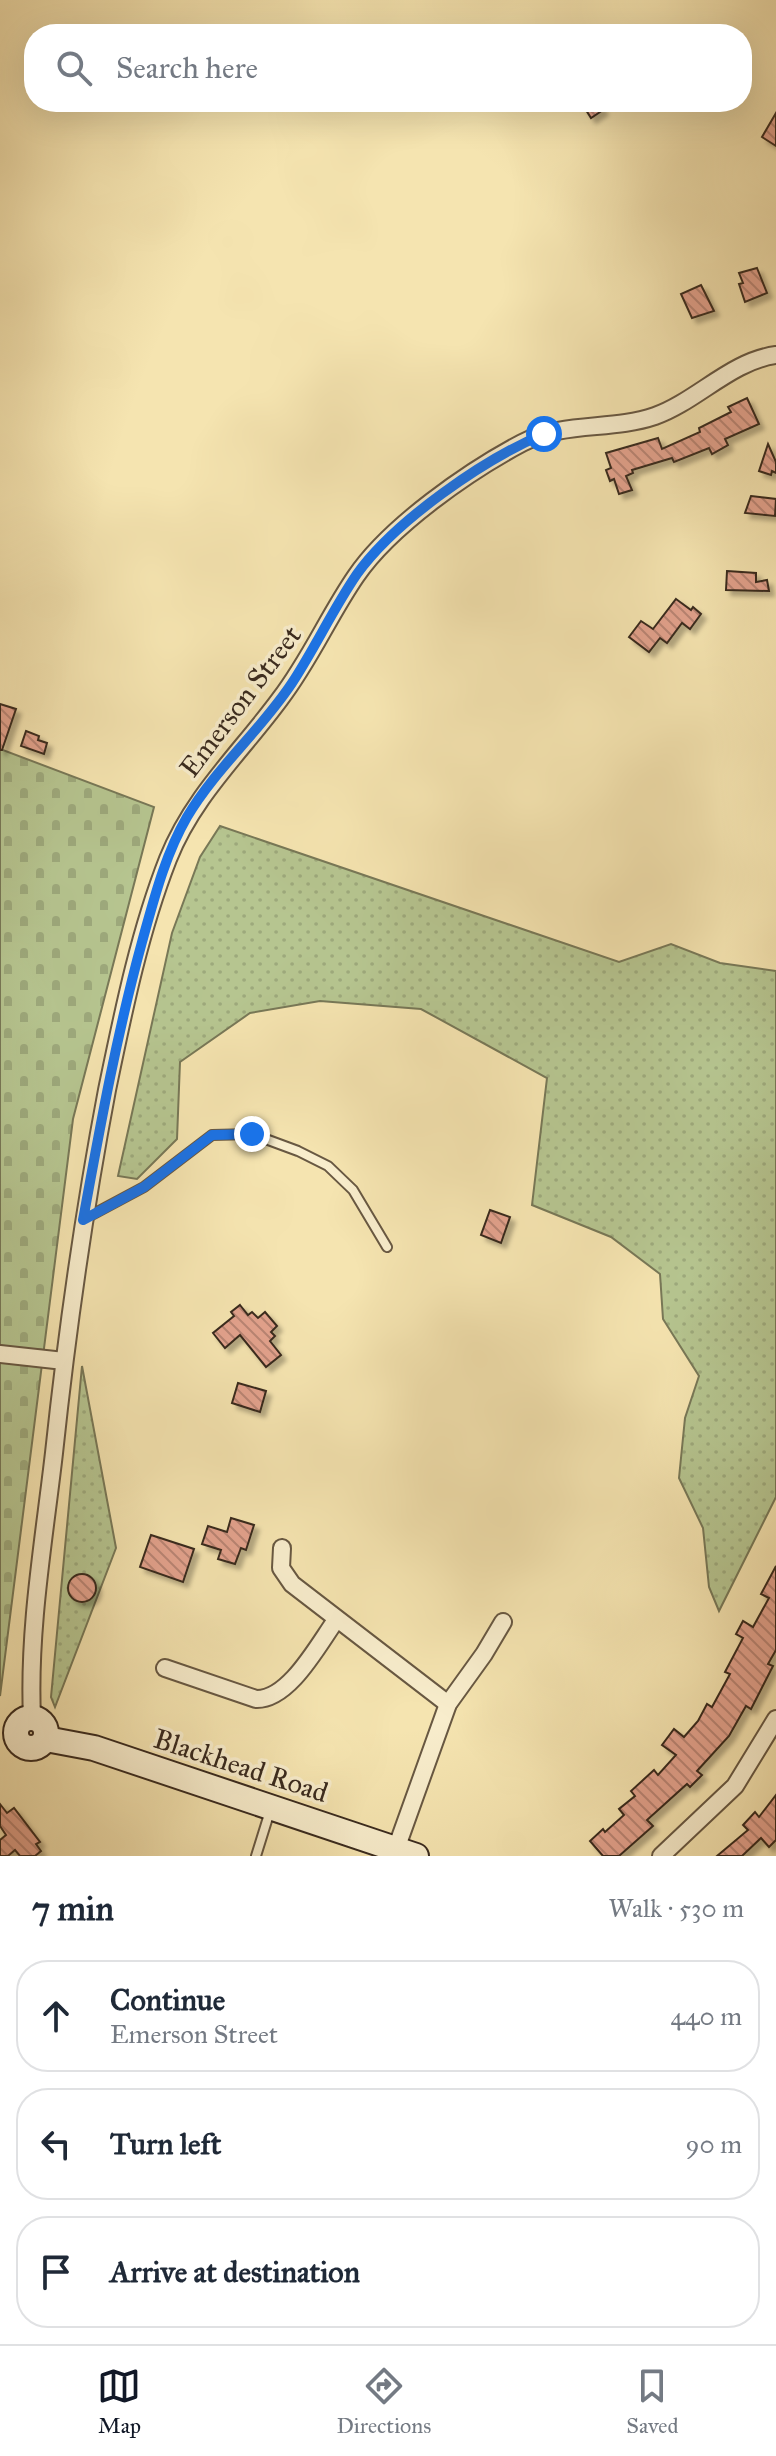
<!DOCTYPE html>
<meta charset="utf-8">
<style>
:root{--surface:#fff;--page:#f2f2f3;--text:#1f2937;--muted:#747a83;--line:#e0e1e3;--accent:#111827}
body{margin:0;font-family:"IM FELL Great Primer",serif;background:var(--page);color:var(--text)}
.stop{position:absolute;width:24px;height:24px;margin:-18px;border:6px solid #1a73e8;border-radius:50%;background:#fff}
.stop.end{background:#1a73e8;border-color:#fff;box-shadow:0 2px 8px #0008}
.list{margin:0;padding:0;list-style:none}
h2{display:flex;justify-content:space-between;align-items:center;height:104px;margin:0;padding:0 32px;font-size:34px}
h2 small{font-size:26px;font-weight:400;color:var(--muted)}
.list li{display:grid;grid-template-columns:52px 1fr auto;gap:24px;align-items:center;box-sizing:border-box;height:112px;margin:0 16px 16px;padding:0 16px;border:2px solid var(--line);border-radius:32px}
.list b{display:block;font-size:30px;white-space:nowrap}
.list p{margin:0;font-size:26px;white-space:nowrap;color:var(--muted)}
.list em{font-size:26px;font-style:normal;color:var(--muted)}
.icon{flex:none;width:44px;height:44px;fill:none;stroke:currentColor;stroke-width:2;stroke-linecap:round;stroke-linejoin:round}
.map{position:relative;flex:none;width:776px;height:1856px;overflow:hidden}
.search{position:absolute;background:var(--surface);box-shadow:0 8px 32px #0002;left:24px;right:24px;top:24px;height:88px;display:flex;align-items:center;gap:20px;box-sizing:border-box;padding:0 28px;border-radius:32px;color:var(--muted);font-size:30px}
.sheet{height:488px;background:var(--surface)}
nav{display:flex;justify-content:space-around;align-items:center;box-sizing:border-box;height:112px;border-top:2px solid var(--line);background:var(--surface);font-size:22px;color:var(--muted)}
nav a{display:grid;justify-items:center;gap:4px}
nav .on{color:var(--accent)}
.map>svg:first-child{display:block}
.grass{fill:url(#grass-dots);stroke:#787857;stroke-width:2}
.cemetery{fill:url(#cemetery-stones);stroke:#787857;stroke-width:2}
.building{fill:url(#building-back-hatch);stroke:#392a1e;stroke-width:2;filter:url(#shadow)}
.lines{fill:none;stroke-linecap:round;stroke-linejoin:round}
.service-casing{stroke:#685842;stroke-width:12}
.minor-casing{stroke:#685842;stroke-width:20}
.secondary-casing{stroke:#392a1e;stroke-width:28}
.service{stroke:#f8edcc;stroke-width:8}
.minor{stroke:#f8edcc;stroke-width:16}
.secondary{stroke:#f8edcc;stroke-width:24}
.route{stroke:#1a73e8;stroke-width:10}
.labels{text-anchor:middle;stroke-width:7;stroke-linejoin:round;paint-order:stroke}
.street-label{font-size:28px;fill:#392a1e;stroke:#f8edcc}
</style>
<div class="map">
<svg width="776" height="1856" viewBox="0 0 776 1856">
<defs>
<pattern id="grass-dots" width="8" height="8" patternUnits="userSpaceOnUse" patternTransform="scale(2)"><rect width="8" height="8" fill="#b6c590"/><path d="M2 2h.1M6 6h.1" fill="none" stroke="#9da97c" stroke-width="1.8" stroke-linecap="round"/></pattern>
<pattern id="cemetery-stones" width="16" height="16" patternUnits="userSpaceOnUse" patternTransform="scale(2)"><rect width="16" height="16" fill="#b6c590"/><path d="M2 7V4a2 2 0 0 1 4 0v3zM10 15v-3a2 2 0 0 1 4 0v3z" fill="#9da97c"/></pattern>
<pattern id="building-back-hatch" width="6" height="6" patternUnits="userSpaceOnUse" patternTransform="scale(2)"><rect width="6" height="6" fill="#e3a28d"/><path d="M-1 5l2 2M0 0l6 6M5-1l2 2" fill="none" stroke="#b98473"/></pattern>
<filter id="shadow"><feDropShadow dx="5" dy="5" stdDeviation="2" flood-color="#0004"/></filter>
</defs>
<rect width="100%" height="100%" fill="#f5e4b0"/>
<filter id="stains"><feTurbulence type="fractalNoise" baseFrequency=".0025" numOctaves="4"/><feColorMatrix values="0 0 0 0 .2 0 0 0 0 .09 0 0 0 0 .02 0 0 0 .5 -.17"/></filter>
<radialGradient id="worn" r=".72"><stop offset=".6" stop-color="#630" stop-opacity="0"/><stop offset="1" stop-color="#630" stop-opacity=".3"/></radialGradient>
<g class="grass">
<polygon points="220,826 619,962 671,944 720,963 776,971 776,1497 719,1611 709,1587 703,1528 679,1478 685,1418 699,1376 663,1319 660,1274 611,1237 532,1205 547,1078 421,1009 320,1001 250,1013 180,1062 177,1139 137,1179 118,1176 172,933 200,857"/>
<polygon points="82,1366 116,1548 55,1707 51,1697"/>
</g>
<polygon class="cemetery" points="0,749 154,807 73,1119 0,1696"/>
<g class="building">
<polygon points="581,102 598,102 603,110 591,118"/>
<polygon points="776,113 776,146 762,137"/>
<polygon points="757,268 767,293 745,302 739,284 743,283 739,273"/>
<polygon points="701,285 714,311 692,318 681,294"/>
<polygon points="747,398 759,424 725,439 728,445 712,454 709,448 674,462 672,458 632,470 633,473 626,476 632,490 619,494 614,479 610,481 606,470 611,468 606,453 658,438 662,449 700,432 699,428 731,412 728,407"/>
<polygon points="768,444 776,462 776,473 772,471 771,475 759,471"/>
<polygon points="751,496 776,499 775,516 745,513"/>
<polygon points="727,571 756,573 756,582 767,580 769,591 726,590"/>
<polygon points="676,599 691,610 693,607 701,614 690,629 682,623 667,643 660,638 649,652 629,637 641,621 653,629"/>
<polygon points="0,704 16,709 2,750 0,750"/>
<polygon points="26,731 39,736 38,740 47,743 44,754 21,746"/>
<polygon points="490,1210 510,1217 501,1243 481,1235"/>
<polygon points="240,1305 248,1315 252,1312 258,1318 265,1312 277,1326 271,1332 275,1336 270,1341 281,1355 266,1367 240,1335 225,1348 213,1333 234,1316 231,1312"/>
<polygon points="238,1383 266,1391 260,1412 232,1403"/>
<polygon points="231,1518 254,1525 246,1550 241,1548 235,1564 218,1559 221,1550 202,1544 208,1526 227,1532"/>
<polygon points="151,1535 194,1549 183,1582 140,1567"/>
<polygon points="776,1566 776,1650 768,1664 773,1666 751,1709 746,1706 729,1736 697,1771 702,1775 690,1787 687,1784 647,1820 653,1826 619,1856 603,1856 590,1841 603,1829 605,1832 624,1815 619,1809 635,1796 631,1791 654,1770 658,1775 676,1755 662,1745 674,1729 684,1737 698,1721 707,1704 712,1707 730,1674 725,1672 743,1638 736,1634 743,1621 753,1627 769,1598 761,1594"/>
<circle cx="82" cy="1588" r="14"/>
<polygon points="776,1795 776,1840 769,1847 761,1838 742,1856 717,1856 748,1830 743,1825 755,1812 759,1817"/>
<polygon points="0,1804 7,1813 14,1808 40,1842 36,1844 41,1851 35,1856 20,1856 15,1850 8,1856 0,1856 0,1840 6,1835 0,1826"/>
</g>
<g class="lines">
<defs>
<g id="service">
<polyline points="86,1218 144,1187 212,1135 252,1134 298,1151 328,1166 353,1190 387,1247"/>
<polyline points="256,1856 270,1811"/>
</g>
<g id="minor">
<polyline points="0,1354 64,1361"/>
<polyline points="282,1548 281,1568 292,1584 448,1704"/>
<path d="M165 1668 256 1699C289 1700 318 1645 336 1620"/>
<path d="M32 1717C28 1630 44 1540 54 1453 67 1331 84 1211 107 1090 123 1013 139 933 168 859 193 796 241 752 280 699 310 660 329 615 356 576 390 526 469 471 522 443 564 421 611 431 655 416 697 401 731 361 776 355"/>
<polyline points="396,1849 448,1704 484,1654 503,1622"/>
<polyline points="661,1856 735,1786 776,1719"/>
</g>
<g id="secondary">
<circle cx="31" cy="1733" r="15"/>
<polyline points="46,1739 94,1748 416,1856"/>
</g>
</defs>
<use href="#service" class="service-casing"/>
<use href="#minor" class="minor-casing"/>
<use href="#secondary" class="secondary-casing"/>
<use href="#service" class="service"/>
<use href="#minor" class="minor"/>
<use href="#secondary" class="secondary"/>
</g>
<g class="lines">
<path class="route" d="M252 1134 212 1135 144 1187 83 1220C100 1127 117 1033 142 942 154 899 165 855 187 817 216 768 261 730 292 683 315 648 333 609 357 574 395 521 484 459 544 434"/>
</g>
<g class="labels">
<g class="street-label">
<text transform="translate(240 701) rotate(-53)" y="10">Emerson Street</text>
<text transform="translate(241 1765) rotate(18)" y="10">Blackhead Road</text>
</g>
</g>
<rect width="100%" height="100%" filter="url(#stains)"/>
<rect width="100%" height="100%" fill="url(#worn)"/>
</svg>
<div class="stop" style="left:544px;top:434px"></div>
<div class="stop end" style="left:252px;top:1134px"></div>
<div class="search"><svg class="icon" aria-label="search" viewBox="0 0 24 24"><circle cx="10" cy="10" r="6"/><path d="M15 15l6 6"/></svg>Search here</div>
</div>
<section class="sheet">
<h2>7 min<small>Walk · 530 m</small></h2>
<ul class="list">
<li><svg class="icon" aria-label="ahead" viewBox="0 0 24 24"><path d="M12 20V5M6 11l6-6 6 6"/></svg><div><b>Continue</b><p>Emerson Street</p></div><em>440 m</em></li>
<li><svg class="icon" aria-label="left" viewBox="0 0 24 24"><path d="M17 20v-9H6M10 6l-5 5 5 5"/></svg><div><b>Turn left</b></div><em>90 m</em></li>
<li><svg class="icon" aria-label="arrive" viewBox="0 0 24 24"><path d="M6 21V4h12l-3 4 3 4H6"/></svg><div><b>Arrive at destination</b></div></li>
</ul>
</section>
<nav>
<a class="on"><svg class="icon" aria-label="map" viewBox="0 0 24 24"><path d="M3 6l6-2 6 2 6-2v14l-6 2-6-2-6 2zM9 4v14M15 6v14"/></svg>Map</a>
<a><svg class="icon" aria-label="directions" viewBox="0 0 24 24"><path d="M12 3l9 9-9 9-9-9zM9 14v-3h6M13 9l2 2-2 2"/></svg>Directions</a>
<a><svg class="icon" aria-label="saved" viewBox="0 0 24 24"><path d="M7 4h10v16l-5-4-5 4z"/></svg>Saved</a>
</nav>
